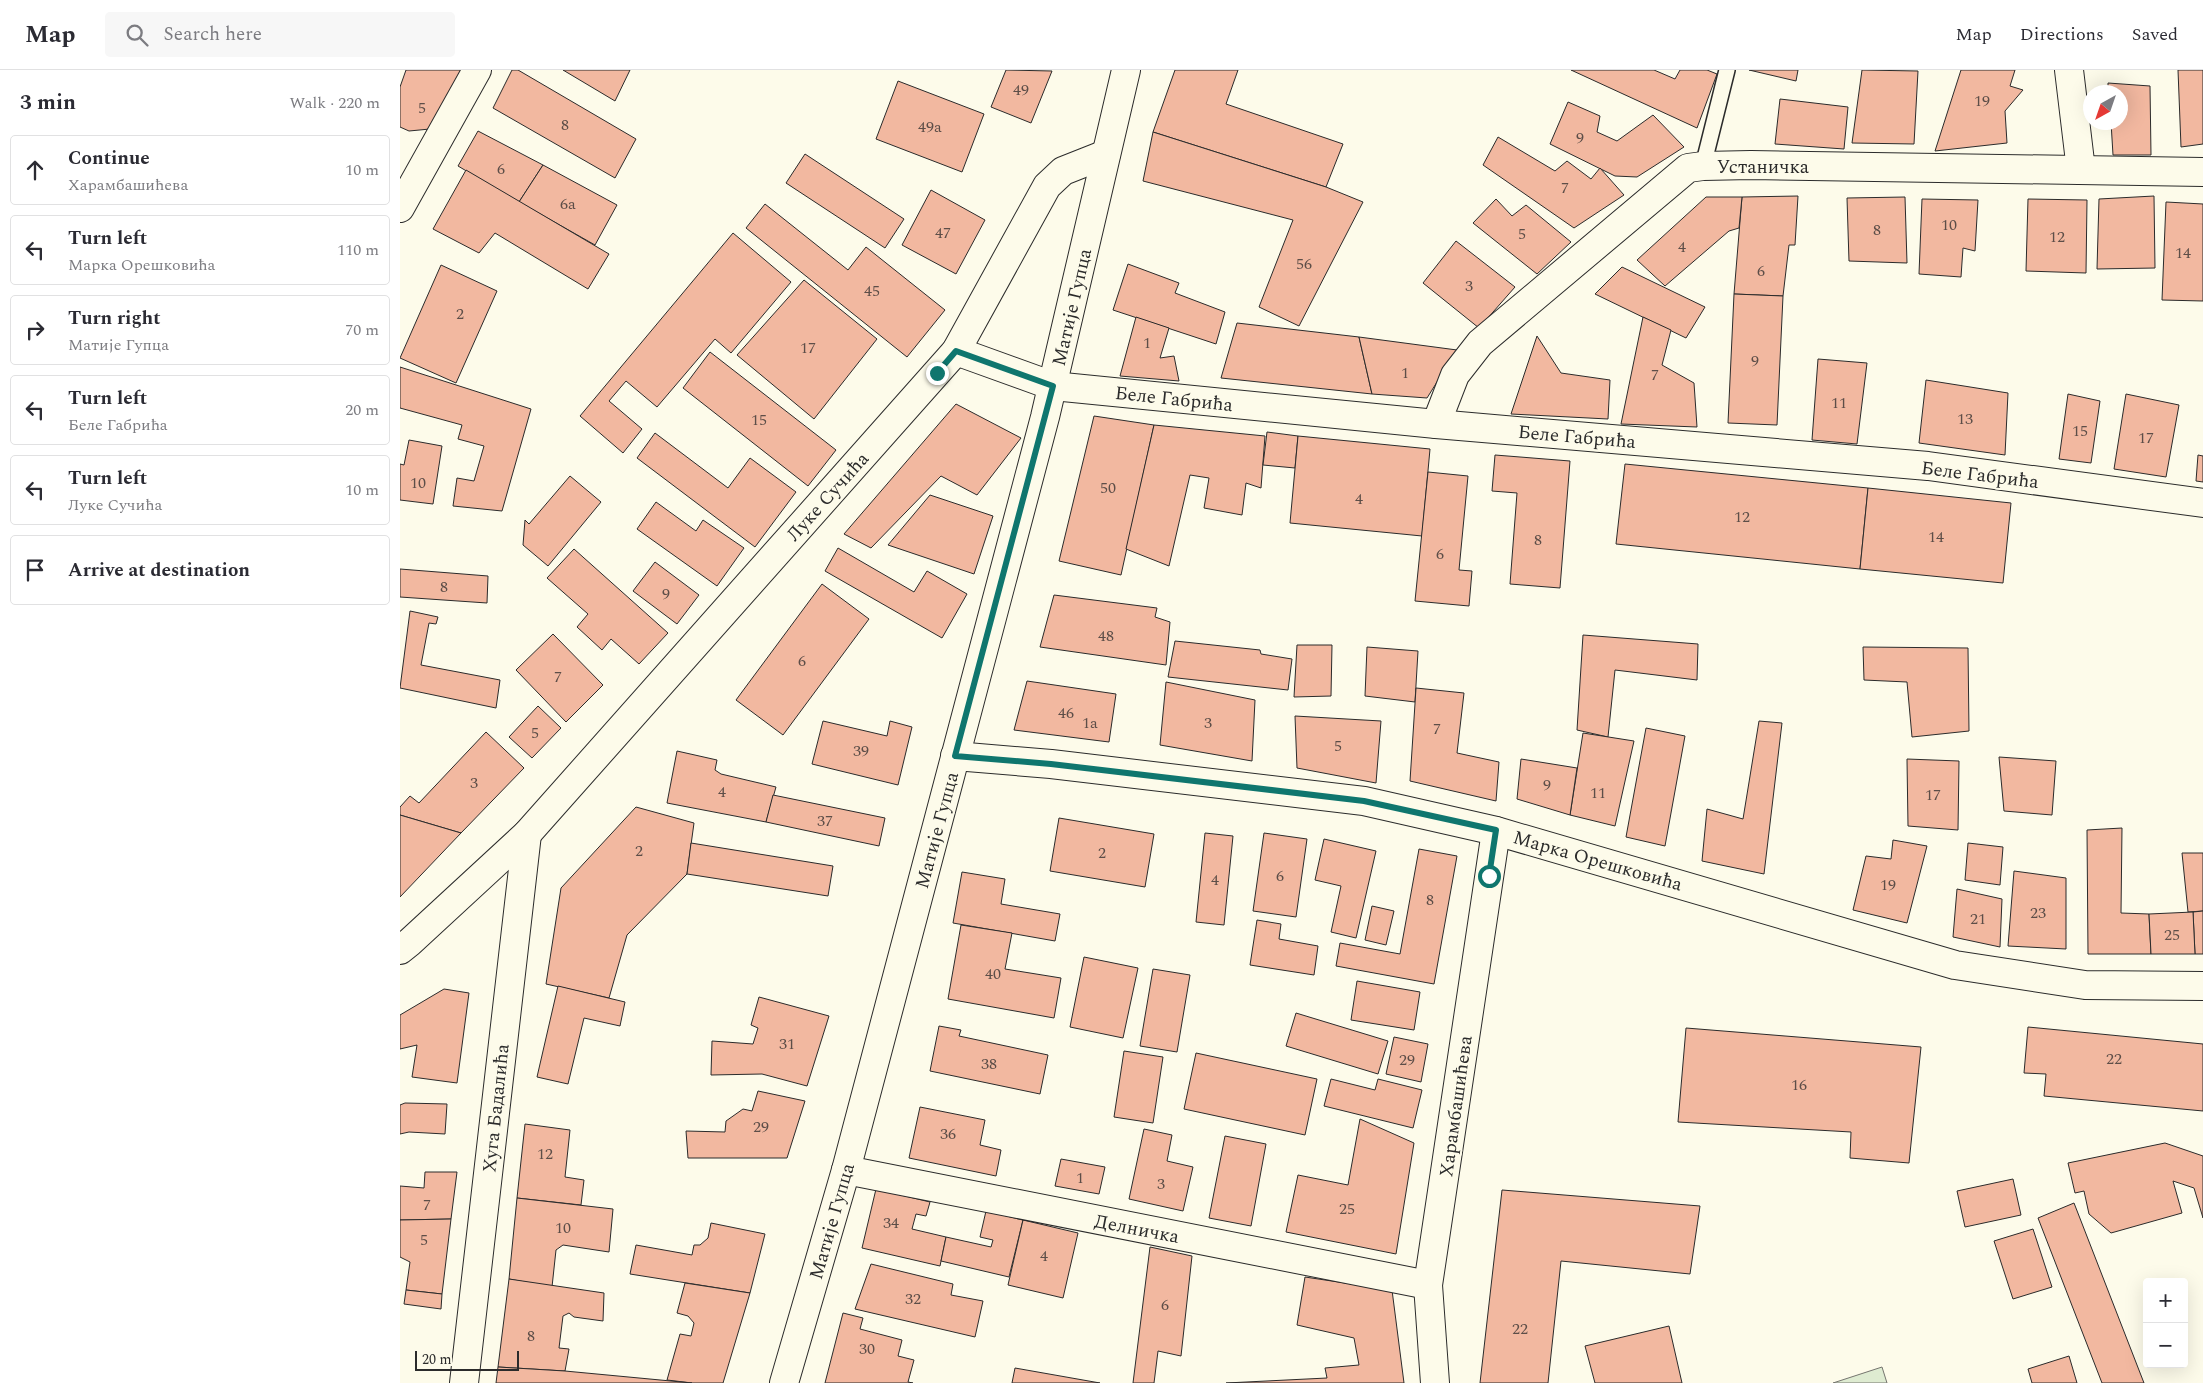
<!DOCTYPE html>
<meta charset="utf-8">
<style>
:root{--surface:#fff;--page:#f7f7f7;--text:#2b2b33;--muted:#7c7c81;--line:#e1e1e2}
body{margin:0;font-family:Spectral,serif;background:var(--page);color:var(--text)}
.controls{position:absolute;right:15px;bottom:15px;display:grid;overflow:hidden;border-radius:5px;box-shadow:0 5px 20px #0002}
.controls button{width:45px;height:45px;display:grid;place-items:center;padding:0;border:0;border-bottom:1px solid var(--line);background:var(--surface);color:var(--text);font:25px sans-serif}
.compass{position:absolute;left:1683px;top:15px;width:45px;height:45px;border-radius:50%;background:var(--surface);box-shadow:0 5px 20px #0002;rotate:220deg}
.scale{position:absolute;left:15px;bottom:12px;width:104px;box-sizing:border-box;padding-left:5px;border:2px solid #2b2b2b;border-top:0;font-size:14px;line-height:18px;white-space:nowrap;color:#2b2b2b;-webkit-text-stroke:4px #fdfbea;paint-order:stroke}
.stop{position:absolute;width:15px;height:15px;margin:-11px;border:4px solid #0f766e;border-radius:50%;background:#fff}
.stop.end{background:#0f766e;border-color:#fff;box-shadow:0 1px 5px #0008}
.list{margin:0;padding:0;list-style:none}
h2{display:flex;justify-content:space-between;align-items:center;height:65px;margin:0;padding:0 20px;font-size:21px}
h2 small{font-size:16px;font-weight:400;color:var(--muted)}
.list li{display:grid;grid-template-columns:32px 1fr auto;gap:15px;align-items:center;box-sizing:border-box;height:70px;margin:0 10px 10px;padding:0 10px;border:1px solid var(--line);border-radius:5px}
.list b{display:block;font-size:19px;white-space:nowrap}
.list p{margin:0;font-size:16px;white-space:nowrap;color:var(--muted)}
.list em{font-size:16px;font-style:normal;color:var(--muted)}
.icon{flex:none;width:28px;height:28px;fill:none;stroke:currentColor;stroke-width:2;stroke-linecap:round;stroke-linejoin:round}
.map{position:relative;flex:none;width:1803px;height:1313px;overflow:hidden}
header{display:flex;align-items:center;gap:30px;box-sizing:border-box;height:70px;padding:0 25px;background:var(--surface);border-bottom:1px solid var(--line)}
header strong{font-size:24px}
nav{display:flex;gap:28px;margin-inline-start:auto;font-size:18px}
.search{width:350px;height:45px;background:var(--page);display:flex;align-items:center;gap:12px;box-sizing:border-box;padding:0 18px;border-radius:5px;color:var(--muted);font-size:19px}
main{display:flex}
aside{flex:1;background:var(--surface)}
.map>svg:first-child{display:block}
.green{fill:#deebd1;stroke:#74746e}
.building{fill:#f2b8a0;stroke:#2b2b2b}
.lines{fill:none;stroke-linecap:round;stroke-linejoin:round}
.service-casing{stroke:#2b2b2b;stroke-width:18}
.minor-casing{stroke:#2b2b2b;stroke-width:30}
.tertiary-casing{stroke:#2b2b2b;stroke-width:30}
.service{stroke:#fdfbea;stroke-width:15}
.minor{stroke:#fdfbea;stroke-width:28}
.tertiary{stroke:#fdfbea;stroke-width:28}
.route{stroke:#0f766e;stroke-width:6}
.labels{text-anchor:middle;stroke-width:4;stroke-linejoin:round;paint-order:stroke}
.number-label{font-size:16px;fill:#5d4e48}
.street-label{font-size:19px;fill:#2b2b2b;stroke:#fdfbea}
</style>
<header>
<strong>Map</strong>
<div class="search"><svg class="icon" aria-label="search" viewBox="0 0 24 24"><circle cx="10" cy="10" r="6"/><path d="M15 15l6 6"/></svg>Search here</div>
<nav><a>Map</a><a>Directions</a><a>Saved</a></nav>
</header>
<main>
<aside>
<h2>3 min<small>Walk · 220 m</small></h2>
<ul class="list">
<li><svg class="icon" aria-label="ahead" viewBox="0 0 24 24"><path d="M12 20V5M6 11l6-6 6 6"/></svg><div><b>Continue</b><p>Харамбашићева</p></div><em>10 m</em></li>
<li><svg class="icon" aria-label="left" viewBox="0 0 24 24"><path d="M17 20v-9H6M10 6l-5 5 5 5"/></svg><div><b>Turn left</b><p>Марка Орешковића</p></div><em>110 m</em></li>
<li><svg class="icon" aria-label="right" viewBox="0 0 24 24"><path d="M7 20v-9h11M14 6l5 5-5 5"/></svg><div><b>Turn right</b><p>Матије Гупца</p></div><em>70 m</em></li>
<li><svg class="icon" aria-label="left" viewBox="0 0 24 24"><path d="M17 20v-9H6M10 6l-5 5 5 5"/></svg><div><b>Turn left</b><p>Беле Габрића</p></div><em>20 m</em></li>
<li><svg class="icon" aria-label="left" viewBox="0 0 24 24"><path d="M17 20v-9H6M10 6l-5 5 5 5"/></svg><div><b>Turn left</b><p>Луке Сучића</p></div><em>10 m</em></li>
<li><svg class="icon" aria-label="arrive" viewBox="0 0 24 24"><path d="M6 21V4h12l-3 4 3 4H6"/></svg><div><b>Arrive at destination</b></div></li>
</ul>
</aside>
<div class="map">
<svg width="1803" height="1313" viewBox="0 0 1803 1313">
<rect width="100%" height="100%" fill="#fdfbea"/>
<polygon class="green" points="1482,1297 1487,1313 1433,1313"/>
<g class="building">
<polygon points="6,0 66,0 30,59 9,61 0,57 0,17"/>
<polygon points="112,0 118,0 236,69 215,108 93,38"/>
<polygon points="163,0 230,0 215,31"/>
<polygon points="606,0 652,1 631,53 591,37"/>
<polygon points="775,0 838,0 826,34 943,74 926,117 753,62"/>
<polygon points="1171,0 1254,0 1275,9 1280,0 1307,0 1317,4 1297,58"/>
<polygon points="1349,0 1398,0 1396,11"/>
<polygon points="1462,0 1518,1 1514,74 1452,73"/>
<polygon points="1561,0 1615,0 1610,16 1623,20 1605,41 1607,73 1535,81"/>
<polygon points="1778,0 1803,0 1803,74 1781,77"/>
<polygon points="498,11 584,44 562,102 476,69"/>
<polygon points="1708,13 1750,16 1751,85 1713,85 1711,52 1720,52 1720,22 1708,22"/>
<polygon points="1380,29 1448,37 1444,79 1375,74"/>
<polygon points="1168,32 1200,46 1197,62 1217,71 1253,45 1284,77 1237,107 1215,106 1150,74"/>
<polygon points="78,61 143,95 119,132 58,96"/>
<polygon points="753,62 926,117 963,132 899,256 859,237 893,150 743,111"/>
<polygon points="1098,67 1155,101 1167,91 1191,109 1200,98 1224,125 1174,158 1083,95"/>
<polygon points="405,84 504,149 485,178 386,113"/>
<polygon points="143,95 217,135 195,175 119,132"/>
<polygon points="66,100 209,184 188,219 95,163 79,183 33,159"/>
<polygon points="531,120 585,150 556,204 502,175"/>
<polygon points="1398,126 1395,175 1389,175 1383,226 1334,224 1342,127"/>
<polygon points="1754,126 1755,198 1697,199 1699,129"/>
<polygon points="1306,127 1342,127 1339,158 1329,161 1265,216 1237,190"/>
<polygon points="1505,127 1507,193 1449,191 1447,128"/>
<polygon points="1096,129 1112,146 1126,135 1171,172 1137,204 1073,153"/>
<polygon points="1522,129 1578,130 1575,181 1563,178 1561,207 1519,204"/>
<polygon points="1628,129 1687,130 1686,203 1626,201"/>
<polygon points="1766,132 1803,134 1803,231 1762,230"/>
<polygon points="365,134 448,200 466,177 545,240 507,287 346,158"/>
<polygon points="333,163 391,212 331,283 315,269 257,337 226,311 209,331 242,359 223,383 180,346"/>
<polygon points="1056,171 1115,217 1079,258 1023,213"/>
<polygon points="728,194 779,213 775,223 825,242 816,274 713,240"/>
<polygon points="41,195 97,221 56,313 0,288"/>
<polygon points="1222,197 1305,237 1286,268 1195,224"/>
<polygon points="404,210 477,269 414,349 337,285"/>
<polygon points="1334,224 1383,226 1377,355 1328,353"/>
<polygon points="736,247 769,258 760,288 774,286 779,311 720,306"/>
<polygon points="1243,247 1271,260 1262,295 1294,313 1297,357 1221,354"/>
<polygon points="837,253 959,267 972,324 821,308"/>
<polygon points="1137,266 1161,303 1210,310 1208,349 1111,344"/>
<polygon points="959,267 1057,280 1027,328 972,324"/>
<polygon points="310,282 436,380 408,416 283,318"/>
<polygon points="1418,289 1467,293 1457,374 1412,370"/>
<polygon points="0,297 131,339 102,441 53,436 57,408 74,411 84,376 58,369 62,355 0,338"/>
<polygon points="1526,310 1608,323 1605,385 1519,373"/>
<polygon points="1668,324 1700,331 1691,393 1659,389"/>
<polygon points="1726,324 1779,335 1766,407 1714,399"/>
<polygon points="556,334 621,368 577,425 541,406 471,478 444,464"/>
<polygon points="694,346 754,355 721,505 659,491"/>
<polygon points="754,355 865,366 861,418 846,413 842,445 804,438 809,408 790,405 769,496 726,479"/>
<polygon points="867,362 898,366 895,398 863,395"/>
<polygon points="255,363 328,418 350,388 396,422 355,477 237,388"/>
<polygon points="898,366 1030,379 1022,466 890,453"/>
<polygon points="9,370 42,376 33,434 0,430 0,394 4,395"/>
<polygon points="1095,385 1170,391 1160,518 1110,514 1117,423 1092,421"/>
<polygon points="1798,385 1803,386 1803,412 1796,411"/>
<polygon points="1225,394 1468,418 1460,499 1216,474"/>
<polygon points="1028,402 1068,406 1059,500 1072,501 1069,536 1015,531"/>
<polygon points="170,406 201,432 148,496 123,475 125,450 129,454"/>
<polygon points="1468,418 1611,433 1603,513 1460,499"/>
<polygon points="530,425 593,446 574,504 488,475"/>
<polygon points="256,432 296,461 303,450 344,478 317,516 237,459"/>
<polygon points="438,478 514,522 527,501 567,524 542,568 425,501"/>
<polygon points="174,479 268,563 239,594 211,569 202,580 177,557 188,544 147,508"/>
<polygon points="255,492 299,525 277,554 233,521"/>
<polygon points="0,499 88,506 87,533 0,527"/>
<polygon points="422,514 469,549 383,665 336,630"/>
<polygon points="654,525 757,538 755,547 770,552 766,595 640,577"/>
<polygon points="10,541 38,547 36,554 29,553 21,595 100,610 96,638 0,618"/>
<polygon points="153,564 203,615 166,652 116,600"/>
<polygon points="1183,565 1298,574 1297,610 1215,600 1208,667 1177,660"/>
<polygon points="775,571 860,580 861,584 892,589 888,620 768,607"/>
<polygon points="897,575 932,575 931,626 894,627"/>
<polygon points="967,577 1018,581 1015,632 965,626"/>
<polygon points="1463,577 1568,578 1569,661 1512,667 1507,612 1464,610"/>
<polygon points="627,611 716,624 709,672 614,660"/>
<polygon points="766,612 855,630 852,691 760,675"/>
<polygon points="1016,618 1064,623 1057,683 1099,692 1096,731 1010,711"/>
<polygon points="138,636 161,658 132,688 109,667"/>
<polygon points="895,646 981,651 976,713 897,698"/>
<polygon points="423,651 487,666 490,651 512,657 498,715 412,694"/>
<polygon points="1359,651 1382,653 1364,804 1302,791 1307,739 1343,749"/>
<polygon points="1246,658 1285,666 1265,776 1226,767"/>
<polygon points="86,662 124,698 61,763 0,745 0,737 10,726 19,733"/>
<polygon points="1183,663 1234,671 1215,756 1170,745"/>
<polygon points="277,681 317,690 315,700 321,704 376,717 366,752 267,733"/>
<polygon points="1599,687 1656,691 1652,745 1604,741"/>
<polygon points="1121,689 1177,698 1170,745 1117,729"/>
<polygon points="1507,689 1559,691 1558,760 1508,756"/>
<polygon points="373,725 485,748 479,776 366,752"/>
<polygon points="236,737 294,753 287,804 227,865 209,928 146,914 161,818"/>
<polygon points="0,745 61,763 0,827"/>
<polygon points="659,748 754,764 745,817 650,801"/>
<polygon points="1722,758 1721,843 1749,844 1751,884 1688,884 1687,760"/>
<polygon points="805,763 833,766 824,855 796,852"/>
<polygon points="864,763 907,769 896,847 853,841"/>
<polygon points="924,769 976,781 956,868 931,862 941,816 915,810"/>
<polygon points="1493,770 1527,776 1507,853 1453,840 1466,786 1491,789"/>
<polygon points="291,773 433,796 428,826 287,804"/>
<polygon points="1568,773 1603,777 1600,815 1565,810"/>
<polygon points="1019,779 1057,786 1034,914 936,896 940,873 1000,884"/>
<polygon points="1782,783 1803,783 1803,841 1788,842"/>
<polygon points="1614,801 1666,808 1666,879 1608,876"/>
<polygon points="562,802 605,809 601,834 660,844 655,871 553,853"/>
<polygon points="1557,819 1602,829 1600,877 1553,867"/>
<polygon points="972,836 994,841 986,875 965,870"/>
<polygon points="1803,841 1803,884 1795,884 1793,842"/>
<polygon points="1793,842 1795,884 1751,884 1749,844"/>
<polygon points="857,850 881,854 879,869 918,876 914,905 850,895"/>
<polygon points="561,855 612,863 605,899 661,908 654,948 548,929"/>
<polygon points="684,887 738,898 723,968 670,957"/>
<polygon points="753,899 790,905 777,982 740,976"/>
<polygon points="957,911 1020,922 1014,960 951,950"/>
<polygon points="158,916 225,932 220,956 184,948 168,1014 137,1007"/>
<polygon points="44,919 69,923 57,1013 12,1007 17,975 0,979 0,945"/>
<polygon points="359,927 429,946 407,1016 362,1004 311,1005 312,971 353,974 358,958 351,955"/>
<polygon points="896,943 988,971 978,1004 886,976"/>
<polygon points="539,956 561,960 559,966 648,985 640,1024 530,1001"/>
<polygon points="1628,957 1803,974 1803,1041 1644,1026 1646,1004 1624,1003"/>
<polygon points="1286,958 1521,977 1509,1093 1450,1088 1451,1062 1278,1052"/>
<polygon points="994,967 1028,974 1021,1012 986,1004"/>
<polygon points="724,981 763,987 753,1053 714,1047"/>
<polygon points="796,983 917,1009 905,1065 784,1039"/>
<polygon points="931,1009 975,1020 978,1009 1022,1020 1013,1058 924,1036"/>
<polygon points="358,1021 405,1031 387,1088 288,1088 286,1061 325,1062 326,1051 343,1039 352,1041"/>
<polygon points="5,1033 47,1034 45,1064 9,1062 0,1064 0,1035"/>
<polygon points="520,1037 585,1050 580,1075 601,1080 596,1106 509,1088"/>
<polygon points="960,1049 1014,1073 996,1184 886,1162 898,1105 948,1115"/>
<polygon points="125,1054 170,1060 165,1107 184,1110 181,1135 117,1128"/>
<polygon points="744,1059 772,1065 767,1091 793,1097 783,1141 729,1129"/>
<polygon points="825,1066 866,1074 851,1156 809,1148"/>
<polygon points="1765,1073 1803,1086 1803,1148 1794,1118 1773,1111 1782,1143 1711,1163 1689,1144 1684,1121 1675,1123 1668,1093"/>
<polygon points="661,1089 705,1097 699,1124 655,1116"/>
<polygon points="25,1102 57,1102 51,1149 0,1150 0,1116 24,1118"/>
<polygon points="1613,1109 1621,1145 1565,1157 1557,1121"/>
<polygon points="476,1119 530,1132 526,1146 516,1144 512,1159 546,1167 540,1196 462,1178"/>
<polygon points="1102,1120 1300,1136 1290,1204 1161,1191 1148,1313 1080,1313"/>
<polygon points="117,1128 213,1139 209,1182 163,1175 156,1180 152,1217 109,1209"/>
<polygon points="1674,1133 1744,1313 1702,1313 1638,1148"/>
<polygon points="586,1141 623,1150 609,1207 541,1191 546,1167 591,1177 593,1170 580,1167"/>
<polygon points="51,1149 42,1224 6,1220 10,1192 0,1187 0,1150"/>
<polygon points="623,1150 678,1163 663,1228 608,1215"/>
<polygon points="311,1153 365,1164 350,1223 230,1204 236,1175 292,1185 294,1175 300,1175 308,1168"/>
<polygon points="1633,1159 1652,1217 1613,1229 1594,1171"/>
<polygon points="750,1177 792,1186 781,1286 758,1281 754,1313 733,1313"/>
<polygon points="471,1194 553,1214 551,1225 583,1231 575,1267 455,1239"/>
<polygon points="905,1207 992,1220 1004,1313 826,1313 927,1308 925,1298 959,1295 954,1268 897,1255"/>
<polygon points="109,1209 204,1223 203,1251 174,1247 169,1243 163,1246 159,1278 169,1279 165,1301 98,1297"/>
<polygon points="285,1213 350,1223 323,1313 292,1313 267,1310 280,1264 291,1266 294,1253 288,1246 277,1243"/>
<polygon points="6,1220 42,1224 41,1239 4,1234"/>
<polygon points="443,1243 463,1248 460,1259 502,1270 498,1286 514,1290 508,1312 513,1313 425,1313"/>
<polygon points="1269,1256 1282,1313 1195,1313 1185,1276"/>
<polygon points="1669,1286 1677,1313 1632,1313 1628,1299"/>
<polygon points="98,1297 165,1301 292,1313 96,1313"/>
<polygon points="615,1298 700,1313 612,1313"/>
</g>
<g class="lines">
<defs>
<polyline id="service" points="1303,96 1327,0"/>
<g id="minor">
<polyline points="1669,0 1681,100"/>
<polyline points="0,138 77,0"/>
<polyline points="556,281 653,316 1036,354 1528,396 1803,433"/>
<polyline points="1036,354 1055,305 1080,273 1288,98 1303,96 1351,95 1803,102"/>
<polyline points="555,686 651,694 964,731 1096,761 1555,895 1685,915 1803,916"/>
<polyline points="0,880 10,872 127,764 556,281 647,116 663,101 706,84"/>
<polyline points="446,1100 1028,1215"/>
<polyline points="64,1313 127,764"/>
<polyline points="1035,1313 1028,1215 1096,761"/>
</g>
<polyline id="tertiary" points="384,1313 446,1100 645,347 726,0"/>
</defs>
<use href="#service" class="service-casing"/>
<use href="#minor" class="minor-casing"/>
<use href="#tertiary" class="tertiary-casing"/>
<use href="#service" class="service"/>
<use href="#minor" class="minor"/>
<use href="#tertiary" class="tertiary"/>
</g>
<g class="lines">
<polyline class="route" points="537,303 556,281 653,316 555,686 651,694 964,731 1096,760 1089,806"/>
</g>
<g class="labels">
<g class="number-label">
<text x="621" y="25">49</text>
<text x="1582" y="36">19</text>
<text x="22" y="43">5</text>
<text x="165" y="60">8</text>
<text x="530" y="62">49a</text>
<text x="1180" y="73">9</text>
<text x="101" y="104">6</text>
<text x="1165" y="123">7</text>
<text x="168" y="139">6a</text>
<text x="1549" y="160">10</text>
<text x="1477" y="165">8</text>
<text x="543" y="168">47</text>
<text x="1122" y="169">5</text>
<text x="1657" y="172">12</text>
<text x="1282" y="182">4</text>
<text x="1783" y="188">14</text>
<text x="904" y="199">56</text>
<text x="1361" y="206">6</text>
<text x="1069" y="221">3</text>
<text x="472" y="226">45</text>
<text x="60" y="249">2</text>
<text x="747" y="278">1</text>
<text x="408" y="283">17</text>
<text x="1355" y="296">9</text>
<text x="1005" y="308">1</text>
<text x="1255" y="310">7</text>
<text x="1439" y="338">11</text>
<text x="1565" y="354">13</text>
<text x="359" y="355">15</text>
<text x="1680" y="366">15</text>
<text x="1746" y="373">17</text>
<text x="18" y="418">10</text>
<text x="708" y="423">50</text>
<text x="959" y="434">4</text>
<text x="1342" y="452">12</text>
<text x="1536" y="472">14</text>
<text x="1138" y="475">8</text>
<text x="1040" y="489">6</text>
<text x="44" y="522">8</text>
<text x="266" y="529">9</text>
<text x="706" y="571">48</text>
<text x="402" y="596">6</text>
<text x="158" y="612">7</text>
<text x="666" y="648">46</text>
<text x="690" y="658">1a</text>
<text x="808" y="658">3</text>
<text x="1037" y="664">7</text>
<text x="135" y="668">5</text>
<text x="938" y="681">5</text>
<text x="461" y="686">39</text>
<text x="74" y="718">3</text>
<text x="1147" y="720">9</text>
<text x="322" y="727">4</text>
<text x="1198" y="728">11</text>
<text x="1533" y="730">17</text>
<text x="425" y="756">37</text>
<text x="239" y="786">2</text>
<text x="702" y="788">2</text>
<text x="880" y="811">6</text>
<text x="815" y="815">4</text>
<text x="1488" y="820">19</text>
<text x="1030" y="835">8</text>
<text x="1638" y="848">23</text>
<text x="1578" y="854">21</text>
<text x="1772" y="870">25</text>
<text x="593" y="909">40</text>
<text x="387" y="979">31</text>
<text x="1714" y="994">22</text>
<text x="1007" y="995">29</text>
<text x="589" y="999">38</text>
<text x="1399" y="1020">16</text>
<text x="361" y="1062">29</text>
<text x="548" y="1069">36</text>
<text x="145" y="1089">12</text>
<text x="680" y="1113">1</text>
<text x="761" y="1119">3</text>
<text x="27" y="1140">7</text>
<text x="947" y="1144">25</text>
<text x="491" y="1158">34</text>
<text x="163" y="1163">10</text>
<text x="24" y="1175">5</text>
<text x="644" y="1191">4</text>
<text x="513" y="1234">32</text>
<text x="765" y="1240">6</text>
<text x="1120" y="1264">22</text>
<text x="131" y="1271">8</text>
<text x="467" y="1284">30</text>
</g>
<g class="street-label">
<text x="1363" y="103">Устаничка</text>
<text transform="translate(671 237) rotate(-77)" y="7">Матије Гупца</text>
<text transform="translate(774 328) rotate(6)" y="7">Беле Габрића</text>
<text transform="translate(1177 366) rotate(5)" y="7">Беле Габрића</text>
<text transform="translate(1580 404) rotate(7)" y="7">Беле Габрића</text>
<text transform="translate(427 426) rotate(-48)" y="7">Луке Сучића</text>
<text transform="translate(536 760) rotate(-75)" y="7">Матије Гупца</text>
<text transform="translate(1198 790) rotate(16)" y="7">Марка Орешковића</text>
<text transform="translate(1055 1036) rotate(-82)" y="7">Харамбашићева</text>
<text transform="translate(95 1038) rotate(-84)" y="7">Хуга Бадалића</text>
<text transform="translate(431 1151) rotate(-74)" y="7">Матије Гупца</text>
<text transform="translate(737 1158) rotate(11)" y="7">Делничка</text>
</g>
</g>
</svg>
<div class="controls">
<button>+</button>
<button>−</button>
</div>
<svg class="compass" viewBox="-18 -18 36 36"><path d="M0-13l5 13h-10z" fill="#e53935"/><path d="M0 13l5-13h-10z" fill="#7c7c81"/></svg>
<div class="scale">20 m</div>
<div class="stop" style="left:1089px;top:806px"></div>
<div class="stop end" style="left:537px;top:303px"></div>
</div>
</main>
